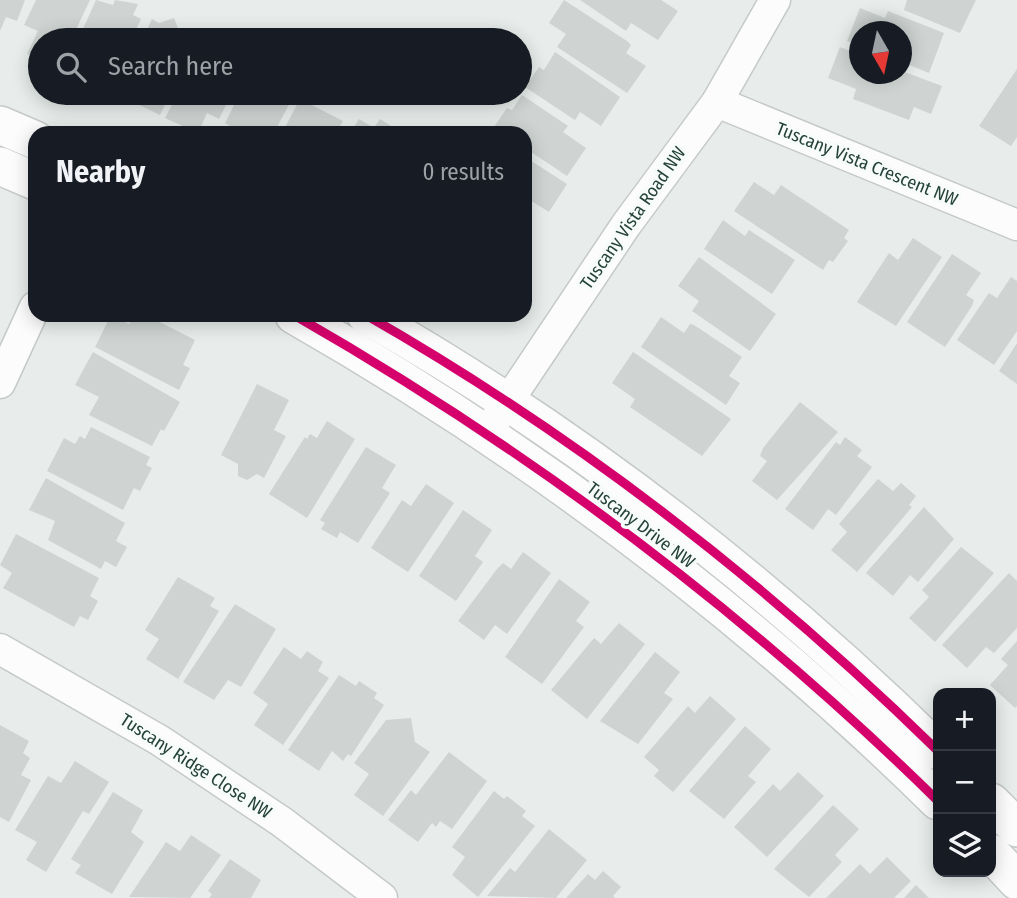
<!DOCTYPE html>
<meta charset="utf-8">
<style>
:root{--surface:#171b24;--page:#20242c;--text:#f1f3f6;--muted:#9ea1a6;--line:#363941}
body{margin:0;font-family:"Fira Sans Condensed",sans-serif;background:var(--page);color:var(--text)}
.controls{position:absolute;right:21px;bottom:21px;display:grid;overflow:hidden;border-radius:14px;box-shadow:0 4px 18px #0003}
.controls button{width:63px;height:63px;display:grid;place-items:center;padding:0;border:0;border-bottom:2px solid var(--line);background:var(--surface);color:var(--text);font:35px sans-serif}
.compass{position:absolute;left:849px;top:21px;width:63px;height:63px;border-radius:50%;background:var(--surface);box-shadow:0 4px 18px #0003;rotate:171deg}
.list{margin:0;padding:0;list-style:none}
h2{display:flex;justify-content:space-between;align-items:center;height:91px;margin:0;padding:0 28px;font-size:30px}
h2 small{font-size:23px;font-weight:400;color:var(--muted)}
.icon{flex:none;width:38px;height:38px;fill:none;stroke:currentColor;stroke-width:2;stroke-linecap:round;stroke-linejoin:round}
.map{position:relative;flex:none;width:1017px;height:898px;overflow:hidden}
.search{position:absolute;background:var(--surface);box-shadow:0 4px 18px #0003;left:28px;top:28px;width:504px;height:77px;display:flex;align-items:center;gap:18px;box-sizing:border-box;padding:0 24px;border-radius:38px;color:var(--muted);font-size:26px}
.panel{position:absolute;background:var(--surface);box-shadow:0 4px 18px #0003;left:28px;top:126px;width:504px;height:196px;border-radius:21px}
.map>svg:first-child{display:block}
.building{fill:#cfd4d2}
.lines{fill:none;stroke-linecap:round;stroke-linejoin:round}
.minor-casing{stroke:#c5cac8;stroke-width:33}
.tertiary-casing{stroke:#c5cac8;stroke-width:40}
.minor{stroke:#fcfcfc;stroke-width:30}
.tertiary{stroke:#fcfcfc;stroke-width:37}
.cycleway-casing{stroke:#f7fbf9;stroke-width:13}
.cycleway{stroke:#d6006c;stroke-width:9}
.labels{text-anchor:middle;stroke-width:7;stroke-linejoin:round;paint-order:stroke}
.street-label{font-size:18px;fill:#24423a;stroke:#f7fbf9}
</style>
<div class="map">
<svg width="1017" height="898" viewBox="0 0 1017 898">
<rect width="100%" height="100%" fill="#e8edeb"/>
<g class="building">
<polygon points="0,0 25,0 17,21 6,17 0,31"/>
<polygon points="36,0 90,0 71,40 40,40 40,60 27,54 38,31 24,25"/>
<polygon points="96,0 113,5 115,0 138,4 133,15 141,19 131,40 78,40"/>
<polygon points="564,0 627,41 631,45 626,53 646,66 627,93 557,47 566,34 549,23"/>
<polygon points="580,0 661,0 678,11 658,40 631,23 626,31"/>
<polygon points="907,0 976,0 960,33 904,10"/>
<polygon points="860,8 885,18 888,11 944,33 929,73 902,62 902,32 860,32 860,46 847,41"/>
<polygon points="174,18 179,31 198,40 142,40 152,19 159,23"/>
<polygon points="840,47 860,55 860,74 902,74 902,71 942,86 931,114 914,107 909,120 853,99 856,89 828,78"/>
<polygon points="555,52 620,97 601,126 580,112 575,120 525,87 539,67 544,70"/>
<polygon points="1017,69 1017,137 1011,146 979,126"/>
<polygon points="129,93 171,93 160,115 127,99"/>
<polygon points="178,93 232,93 219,119 207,113 198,133 165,118"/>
<polygon points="240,93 295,93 274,133 233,133 235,129 225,123"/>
<polygon points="522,95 568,126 563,132 586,148 567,176 525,148 525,133 502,133 494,127 507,108 512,110"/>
<polygon points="300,99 343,121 336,133 282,133"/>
<polygon points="359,119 374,128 380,119 397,130 396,133 350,133"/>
<polygon points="525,157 567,184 549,212 525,197"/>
<polygon points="754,182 774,195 781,185 849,230 844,238 848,241 833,262 829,260 823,270 734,211"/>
<polygon points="723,220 745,236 749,230 795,260 772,294 704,249"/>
<polygon points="913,238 942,257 896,326 857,302 889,253 898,260"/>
<polygon points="952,254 981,273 966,295 974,300 972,306 945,347 907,322"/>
<polygon points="699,257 776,314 750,351 692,311 699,301 678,286"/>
<polygon points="1011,277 1017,281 1017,331 994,365 957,340 989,293 997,298"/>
<polygon points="111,315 129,324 134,315 146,315 195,340 183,365 190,368 179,390 95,347"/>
<polygon points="661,317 684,333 690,324 694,325 742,357 729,376 740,383 726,405 641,347"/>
<polygon points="1017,343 1017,384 999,371"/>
<polygon points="93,352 180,402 164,431 161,429 152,446 89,415 99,397 75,385"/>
<polygon points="633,352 731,419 702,456 630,407 635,399 612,383"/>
<polygon points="257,384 289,400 274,430 286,436 264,478 257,474 247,480 238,476 238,464 221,455"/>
<polygon points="800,402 838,432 777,500 752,481 767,461 760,456 763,448"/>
<polygon points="327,421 355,439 307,518 269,494 305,437 307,439 310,434 317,438"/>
<polygon points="91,427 150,457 146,465 152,468 140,491 134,488 123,510 47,471 64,438 75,444 80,436 85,439"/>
<polygon points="845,437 862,450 857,456 872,467 836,515 828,509 813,530 785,509 836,442 840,445"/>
<polygon points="366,447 396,465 382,488 390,493 358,543 340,532 337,538 321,529 325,523 320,520"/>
<polygon points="46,478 125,523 116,541 127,547 116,567 105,561 101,569 48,540 55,521 29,510"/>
<polygon points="878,479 893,491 901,483 916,496 909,505 912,507 857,572 831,550 847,532 839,524"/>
<polygon points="426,484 454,503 408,572 371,548 402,500 411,506"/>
<polygon points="924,507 954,539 918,582 910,575 893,596 866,573"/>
<polygon points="463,510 492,530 475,556 483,562 456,601 419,576"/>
<polygon points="16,534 99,578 90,596 98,601 88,620 80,616 74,627 3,588 12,573 0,565"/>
<polygon points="961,547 994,573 935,642 909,618 929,597 922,590"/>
<polygon points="523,552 551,573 507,634 495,625 484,640 458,621 497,569 503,563 511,569"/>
<polygon points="1009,573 1017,581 1017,628 994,653 986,647 967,668 942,645"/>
<polygon points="178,577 215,598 210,606 219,611 178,679 146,659 159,639 145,630"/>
<polygon points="559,579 590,602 576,621 584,627 542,684 505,657"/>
<polygon points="235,604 276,629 241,687 228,680 214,700 183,682"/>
<polygon points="619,623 645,644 587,719 551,690 594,638 601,644"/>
<polygon points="1017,641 1017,706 1015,708 990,685 1008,665 1001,659"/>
<polygon points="284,647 301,659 307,651 323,662 318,671 329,678 283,745 254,725 268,704 253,693"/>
<polygon points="655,652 680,672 664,693 673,699 638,744 600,721"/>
<polygon points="339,675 356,686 359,681 377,693 374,698 384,705 351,756 348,754 343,761 332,751 319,771 288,750"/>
<polygon points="710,696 736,719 673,792 654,776 659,770 644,757 688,706 695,713"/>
<polygon points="411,718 415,742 430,752 383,816 354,795 369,774 354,763 386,720"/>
<polygon points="0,725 29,741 23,753 30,758 21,775 31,780 9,822 0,817"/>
<polygon points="745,726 771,749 748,776 756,782 724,819 689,791"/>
<polygon points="449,752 487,781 452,829 440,821 436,827 432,823 418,842 388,820 411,790 416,795"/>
<polygon points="75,761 109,782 89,814 83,811 46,872 26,860 37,842 15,830 48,776 61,783"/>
<polygon points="798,772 824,796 767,857 734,827 773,784 780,791"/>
<polygon points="494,791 504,799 507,796 526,811 522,816 535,826 478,897 452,875 465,857 452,847"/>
<polygon points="113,792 143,810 131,832 144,842 112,894 75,873 81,865 71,859"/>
<polygon points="833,805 859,829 835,855 842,862 809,897 774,869"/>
<polygon points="549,829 587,860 556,898 487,896 510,868 515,872"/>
<polygon points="191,835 221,855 190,898 129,897 166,842 180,851"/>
<polygon points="887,857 911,881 894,898 826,898 860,864 870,874"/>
<polygon points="230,859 261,880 251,898 209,898 212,894 208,891"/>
<polygon points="603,871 621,887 613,896 615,898 566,898 588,874 595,880"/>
<polygon points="916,885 929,898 904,898"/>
</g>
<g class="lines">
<defs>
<g id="minor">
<polyline points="717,102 1017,225"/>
<polyline points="0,383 35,307"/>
<polyline points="496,419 626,225 717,102 775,0"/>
<polyline points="0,649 159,740 282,822 382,898"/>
</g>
<g id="tertiary">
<polyline points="0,125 35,140"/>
<polyline points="0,166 35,181"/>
<path d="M294 315C528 449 746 612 938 801"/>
<path d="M366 315C574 434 767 583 938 751"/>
<polyline points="991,802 1017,828"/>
<polyline points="991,853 1017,881"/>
</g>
</defs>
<use href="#minor" class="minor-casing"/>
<use href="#tertiary" class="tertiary-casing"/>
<use href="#minor" class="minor"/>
<use href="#tertiary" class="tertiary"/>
<defs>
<g id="cycleway">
<path d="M294 315C528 449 746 612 938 801"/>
<path d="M366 315C574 434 767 583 938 751"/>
</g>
</defs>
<use href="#cycleway" class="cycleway-casing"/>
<use href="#cycleway" class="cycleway"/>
</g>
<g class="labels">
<g class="street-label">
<text transform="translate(867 164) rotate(22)" y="6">Tuscany Vista Crescent NW</text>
<text transform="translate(633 218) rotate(-55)" y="6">Tuscany Vista Road NW</text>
<text transform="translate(641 525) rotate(37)" y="6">Tuscany Drive NW</text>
<text transform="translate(196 766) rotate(33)" y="6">Tuscany Ridge Close NW</text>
</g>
</g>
</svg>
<div class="controls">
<button>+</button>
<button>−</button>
<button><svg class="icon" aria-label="layers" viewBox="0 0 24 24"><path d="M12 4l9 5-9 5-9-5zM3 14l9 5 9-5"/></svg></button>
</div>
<svg class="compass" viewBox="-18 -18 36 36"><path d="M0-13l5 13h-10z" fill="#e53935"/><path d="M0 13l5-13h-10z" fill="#9ea1a6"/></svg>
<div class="search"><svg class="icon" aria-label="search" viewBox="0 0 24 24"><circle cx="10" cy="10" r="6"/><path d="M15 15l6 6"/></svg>Search here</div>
<section class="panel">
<h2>Nearby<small>0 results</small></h2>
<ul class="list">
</ul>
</section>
</div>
